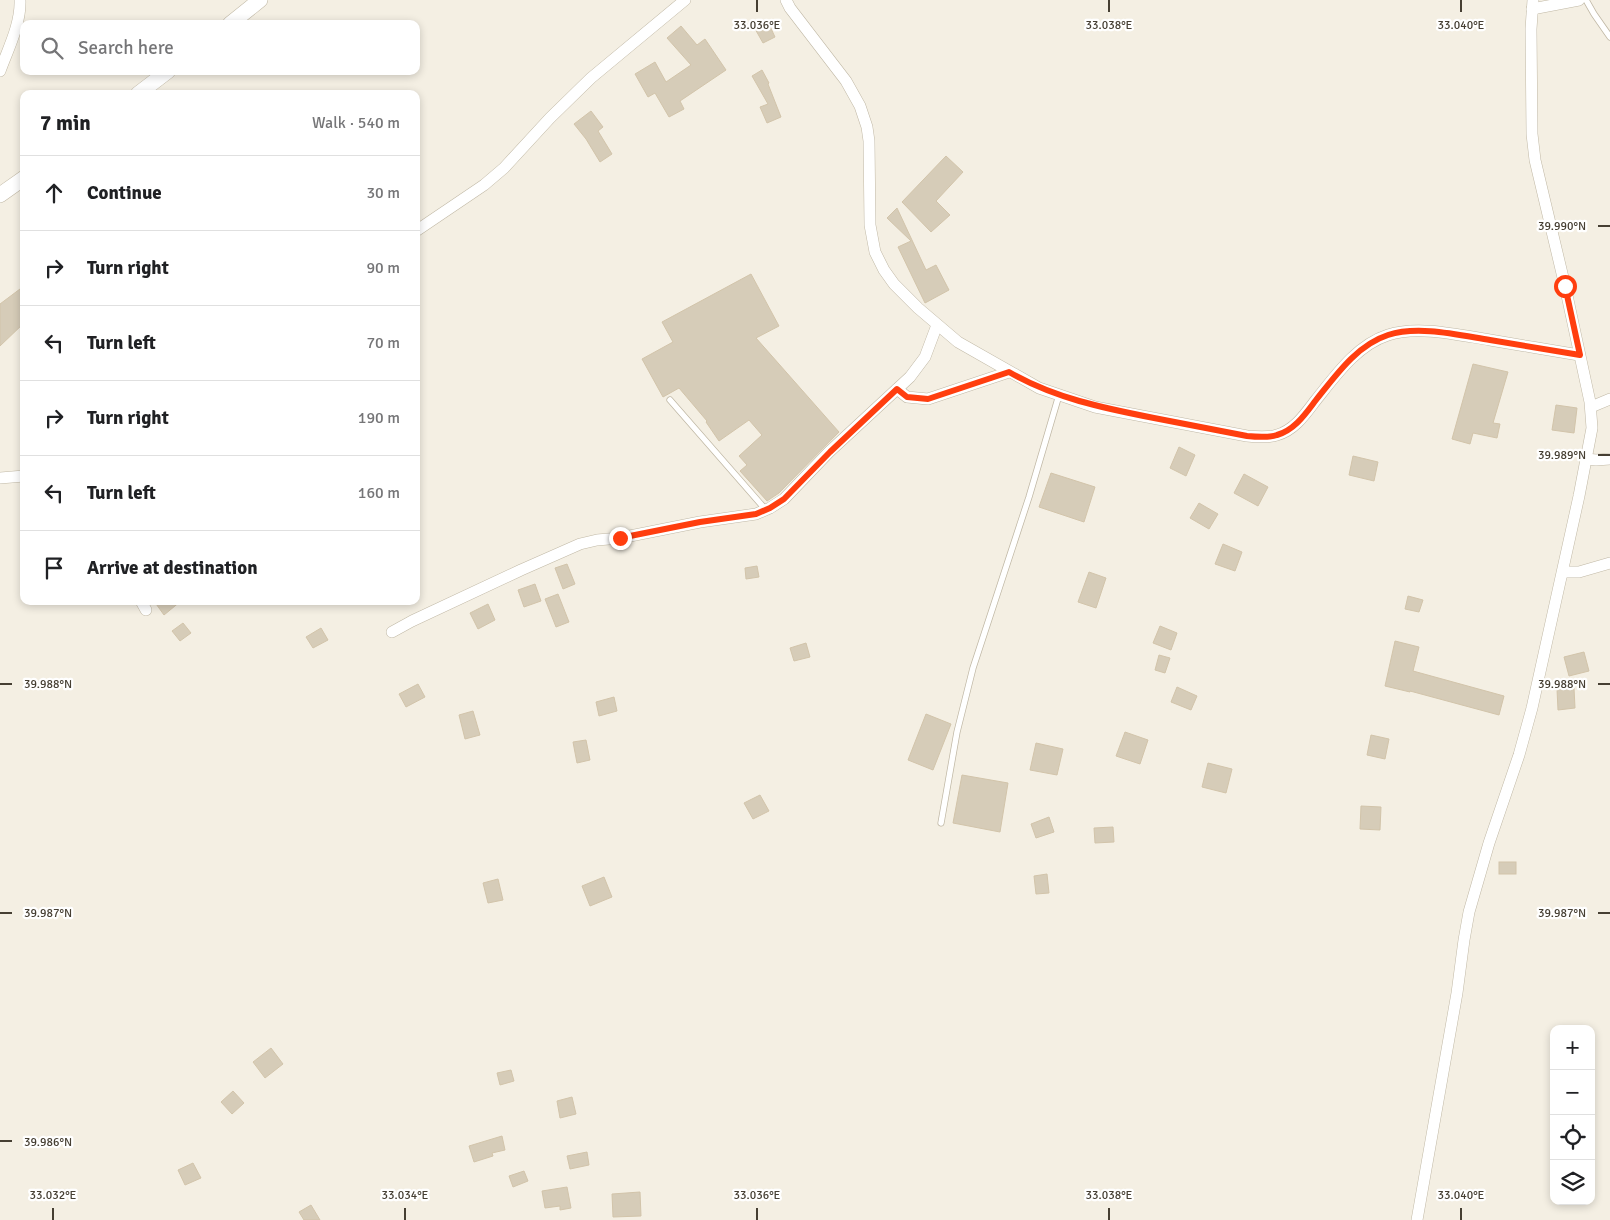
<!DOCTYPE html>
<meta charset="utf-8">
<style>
:root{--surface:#fff;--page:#f2f2f2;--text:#202124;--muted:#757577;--line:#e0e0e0}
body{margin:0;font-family:Signika,sans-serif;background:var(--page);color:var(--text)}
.controls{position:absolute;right:15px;bottom:15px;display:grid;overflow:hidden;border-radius:10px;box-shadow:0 2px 8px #0003}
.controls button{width:45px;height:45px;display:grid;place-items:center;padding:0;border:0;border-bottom:1px solid var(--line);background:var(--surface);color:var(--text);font:25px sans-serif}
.stop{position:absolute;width:15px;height:15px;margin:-11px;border:4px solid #ff3e0f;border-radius:50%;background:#fff}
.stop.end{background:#ff3e0f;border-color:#fff;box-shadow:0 1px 5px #0008}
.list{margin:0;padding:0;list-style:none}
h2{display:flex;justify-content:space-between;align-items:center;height:65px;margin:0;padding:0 20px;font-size:21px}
h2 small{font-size:16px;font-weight:400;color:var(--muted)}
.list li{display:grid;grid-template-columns:32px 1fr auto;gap:15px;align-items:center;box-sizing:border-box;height:75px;padding:0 20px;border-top:1px solid var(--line)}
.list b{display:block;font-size:19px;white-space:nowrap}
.list em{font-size:16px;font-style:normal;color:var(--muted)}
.icon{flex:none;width:28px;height:28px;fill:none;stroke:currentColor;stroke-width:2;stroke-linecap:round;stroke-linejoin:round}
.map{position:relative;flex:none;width:1610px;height:1220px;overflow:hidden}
.search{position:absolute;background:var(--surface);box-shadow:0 2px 8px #0003;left:20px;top:20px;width:400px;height:55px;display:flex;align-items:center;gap:12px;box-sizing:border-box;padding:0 18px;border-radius:10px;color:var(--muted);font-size:19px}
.panel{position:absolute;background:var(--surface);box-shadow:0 2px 8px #0003;left:20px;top:90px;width:400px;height:515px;border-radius:10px}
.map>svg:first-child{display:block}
.building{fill:#d6ccb8;stroke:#d2c4aa}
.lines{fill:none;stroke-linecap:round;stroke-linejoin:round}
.service-casing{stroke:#c0b8a5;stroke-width:7}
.minor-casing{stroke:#c0b8a5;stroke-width:12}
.tertiary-casing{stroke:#c0b8a5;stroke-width:16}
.service{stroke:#fff;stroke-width:5.5}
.minor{stroke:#fff;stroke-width:11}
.tertiary{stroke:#fff;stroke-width:15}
.route{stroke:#ff3e0f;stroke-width:6}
.ticks{fill:none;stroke:#463f33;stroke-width:2}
.ticks-label{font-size:12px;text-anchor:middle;fill:#463f33;stroke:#fff;stroke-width:4.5;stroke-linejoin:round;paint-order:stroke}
</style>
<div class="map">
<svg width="1610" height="1220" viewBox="0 0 1610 1220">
<rect width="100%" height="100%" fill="#f4efe3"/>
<g class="building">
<polygon points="767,20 775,37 763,43 754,27"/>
<polygon points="681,26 697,45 705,39 726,70 680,101 684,109 669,117 655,93 648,97 635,74 655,62 666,82 691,65 667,38"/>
<polygon points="762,70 769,83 768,84 781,117 767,123 760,107 768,104 752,76"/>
<polygon points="591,111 603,127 598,131 612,154 600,162 586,139 574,124"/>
<polygon points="946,156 963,172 936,201 950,215 931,232 902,202"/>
<polygon points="897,208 926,270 936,265 949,290 925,303 898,247 911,241 887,218"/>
<polygon points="751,274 779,326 756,338 839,432 779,493 767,501 740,471 747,465 739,456 762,435 749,420 719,441 706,422 707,421 679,388 663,397 642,359 673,342 662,322"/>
<polygon points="24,286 24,323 0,346 0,304"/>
<polygon points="1473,364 1508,372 1493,423 1500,424 1497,438 1473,433 1470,444 1452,439"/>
<polygon points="1556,405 1577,408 1574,433 1552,430"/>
<polygon points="1179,447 1195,455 1186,476 1170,468"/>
<polygon points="1353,456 1378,462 1374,481 1349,475"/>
<polygon points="1051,473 1095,487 1084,522 1039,507"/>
<polygon points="1244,474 1268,487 1258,506 1234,493"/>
<polygon points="1199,503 1218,514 1209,529 1190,518"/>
<polygon points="1223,544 1242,552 1235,571 1215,564"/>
<polygon points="567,564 575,584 563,589 555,568"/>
<polygon points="757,566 759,577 746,579 745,568"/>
<polygon points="1089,572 1106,578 1096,608 1078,602"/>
<polygon points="535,584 541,601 524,607 518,590"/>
<polygon points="558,594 569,622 556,627 545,599"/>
<polygon points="1408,596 1423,600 1419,612 1405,609"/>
<polygon points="154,601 181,601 164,615"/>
<polygon points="488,604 495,620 478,629 470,613"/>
<polygon points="183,623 191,633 180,641 172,631"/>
<polygon points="1160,626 1177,633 1171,650 1153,643"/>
<polygon points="321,628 328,640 313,648 306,637"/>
<polygon points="1395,641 1419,647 1413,671 1504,696 1499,715 1410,691 1410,692 1385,686"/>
<polygon points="806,643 810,657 794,661 790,648"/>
<polygon points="1584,652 1589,671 1569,676 1564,657"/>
<polygon points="1159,655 1170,658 1165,673 1155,670"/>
<polygon points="418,684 425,697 406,707 399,694"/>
<polygon points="1177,687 1197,696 1191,710 1171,702"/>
<polygon points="1574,688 1575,708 1558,710 1557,689"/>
<polygon points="614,697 617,711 599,716 596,702"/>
<polygon points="473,711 480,735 465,739 459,715"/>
<polygon points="926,714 951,724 933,770 908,760"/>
<polygon points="1125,732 1148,740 1140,764 1116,756"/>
<polygon points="1371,735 1389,739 1385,759 1367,755"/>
<polygon points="586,740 590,760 577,763 573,742"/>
<polygon points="1036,743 1063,749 1057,775 1030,770"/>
<polygon points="1208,763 1232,769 1226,793 1202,787"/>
<polygon points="962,775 1008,783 1000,832 953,823"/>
<polygon points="760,795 769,811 753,819 744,803"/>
<polygon points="1361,806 1381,807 1380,830 1360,829"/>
<polygon points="1049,817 1054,832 1036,838 1031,824"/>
<polygon points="1113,827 1114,842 1095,843 1094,828"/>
<rect x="1499" y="862" width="17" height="12"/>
<polygon points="1047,874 1049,893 1036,894 1034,876"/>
<polygon points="604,877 612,897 590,906 582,886"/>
<polygon points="498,879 503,900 488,903 483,883"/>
<polygon points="271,1048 283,1064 265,1078 253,1062"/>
<polygon points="511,1070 514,1081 500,1085 497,1073"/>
<polygon points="233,1091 244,1103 232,1114 221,1102"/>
<polygon points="572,1097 576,1114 560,1118 557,1101"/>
<polygon points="502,1136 505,1150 492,1153 493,1156 474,1162 469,1146"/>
<polygon points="587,1152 589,1165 570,1169 567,1156"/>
<polygon points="193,1163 201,1178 185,1185 178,1170"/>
<polygon points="524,1171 528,1181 513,1187 509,1176"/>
<polygon points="567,1187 571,1208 560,1210 560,1206 545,1208 542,1191"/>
<polygon points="640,1192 641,1216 613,1217 612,1194"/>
<polygon points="311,1205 320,1220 304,1220 299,1212"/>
</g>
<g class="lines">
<defs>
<g id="service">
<polyline points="1586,0 1594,14 1610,37"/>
<polyline points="670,400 766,510"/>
<polyline points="941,823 957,732 973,668 1029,497 1059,395"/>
</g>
<g id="minor">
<path d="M786 0 790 8 846 81 860 106 867 127 869 141 870 225 875 252 884 270 894 284 918 308 958 342 1039 388 1095 407 1247 436C1257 437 1268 438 1277 435 1295 430 1306 413 1316 400 1336 375 1357 345 1388 335 1418 325 1459 335 1490 340 1520 345 1549 350 1579 355"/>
<polyline points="1532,9 1579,0"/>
<path d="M0 71C8 49 21 24 20 0"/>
<polyline points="416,231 484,185 504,168 550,118 591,78 685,0"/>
<polyline points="897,389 907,397 928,399 1009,372"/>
<polyline points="1591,407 1610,399"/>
<polyline points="1586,459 1596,460 1610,459"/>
<polyline points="0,478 24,476"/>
<polyline points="1563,572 1579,572 1610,563"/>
<polyline points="141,601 146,610"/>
<polyline points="392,632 412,621 521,570 580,544 597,540 620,538 700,522 756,514 770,508 784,499 829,452 910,377 925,357 937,325"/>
<polyline points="1417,1220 1457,993 1464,940 1469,912 1489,843 1519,755 1532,708 1579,496 1592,428 1590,402 1565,286 1535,160 1532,134 1531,29 1533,0"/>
</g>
<g id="tertiary">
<polyline points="230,24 260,0"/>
<polyline points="138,94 168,71"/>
<polyline points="0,195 24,178"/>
</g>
</defs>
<use href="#service" class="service-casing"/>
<use href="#minor" class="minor-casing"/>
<use href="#tertiary" class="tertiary-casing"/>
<use href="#service" class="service"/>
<use href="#minor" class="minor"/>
<use href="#tertiary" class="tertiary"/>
</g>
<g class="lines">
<path class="route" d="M620 538 700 522 756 514 770 508 784 499 830 452 897 389 907 397 928 399 1009 372C1054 398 1103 408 1154 418 1185 424 1216 430 1247 436 1257 437 1268 438 1277 435 1295 430 1306 413 1316 400 1336 375 1357 345 1388 335 1418 325 1459 335 1490 340 1520 345 1550 350 1580 355L1565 286"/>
</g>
<path class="ticks" d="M757 0V12M1109 0V12M1461 0V12M1598 226H1610M1598 455H1610M0 684H12M1598 684H1610M0 913H12M1598 913H1610M0 1141H12M53 1208V1220M405 1208V1220M757 1208V1220M1109 1208V1220M1461 1208V1220"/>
<g class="ticks-label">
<text x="757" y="29">33.036°E</text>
<text x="1109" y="29">33.038°E</text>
<text x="1461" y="29">33.040°E</text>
<text x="1562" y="230">39.990°N</text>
<text x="1562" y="459">39.989°N</text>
<text x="48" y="688">39.988°N</text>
<text x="1562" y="688">39.988°N</text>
<text x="48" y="917">39.987°N</text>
<text x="1562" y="917">39.987°N</text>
<text x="48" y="1146">39.986°N</text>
<text x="53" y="1199">33.032°E</text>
<text x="405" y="1199">33.034°E</text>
<text x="757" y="1199">33.036°E</text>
<text x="1109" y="1199">33.038°E</text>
<text x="1461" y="1199">33.040°E</text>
</g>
</svg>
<div class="controls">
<button>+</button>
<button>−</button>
<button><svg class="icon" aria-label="locate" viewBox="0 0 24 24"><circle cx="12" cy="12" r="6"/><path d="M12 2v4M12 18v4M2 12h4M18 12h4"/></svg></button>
<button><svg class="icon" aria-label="layers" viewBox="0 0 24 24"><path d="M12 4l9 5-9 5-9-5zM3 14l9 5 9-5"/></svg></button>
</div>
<div class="stop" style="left:1565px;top:286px"></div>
<div class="stop end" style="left:620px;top:538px"></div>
<div class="search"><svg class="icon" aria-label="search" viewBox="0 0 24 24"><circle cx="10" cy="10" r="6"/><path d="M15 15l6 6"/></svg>Search here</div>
<section class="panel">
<h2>7 min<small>Walk · 540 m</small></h2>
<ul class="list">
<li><svg class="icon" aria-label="ahead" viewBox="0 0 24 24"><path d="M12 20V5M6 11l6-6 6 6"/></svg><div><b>Continue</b></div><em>30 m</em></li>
<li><svg class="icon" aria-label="right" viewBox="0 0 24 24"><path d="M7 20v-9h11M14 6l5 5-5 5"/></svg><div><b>Turn right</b></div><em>90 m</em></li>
<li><svg class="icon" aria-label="left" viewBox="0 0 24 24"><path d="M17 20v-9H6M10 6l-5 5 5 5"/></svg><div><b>Turn left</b></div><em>70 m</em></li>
<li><svg class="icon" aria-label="right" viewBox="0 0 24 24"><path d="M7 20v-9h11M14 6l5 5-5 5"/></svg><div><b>Turn right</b></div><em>190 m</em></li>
<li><svg class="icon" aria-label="left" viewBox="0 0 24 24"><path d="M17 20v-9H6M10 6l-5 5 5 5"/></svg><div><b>Turn left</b></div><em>160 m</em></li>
<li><svg class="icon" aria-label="arrive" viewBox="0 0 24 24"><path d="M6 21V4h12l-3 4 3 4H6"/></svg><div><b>Arrive at destination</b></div></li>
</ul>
</section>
</div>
